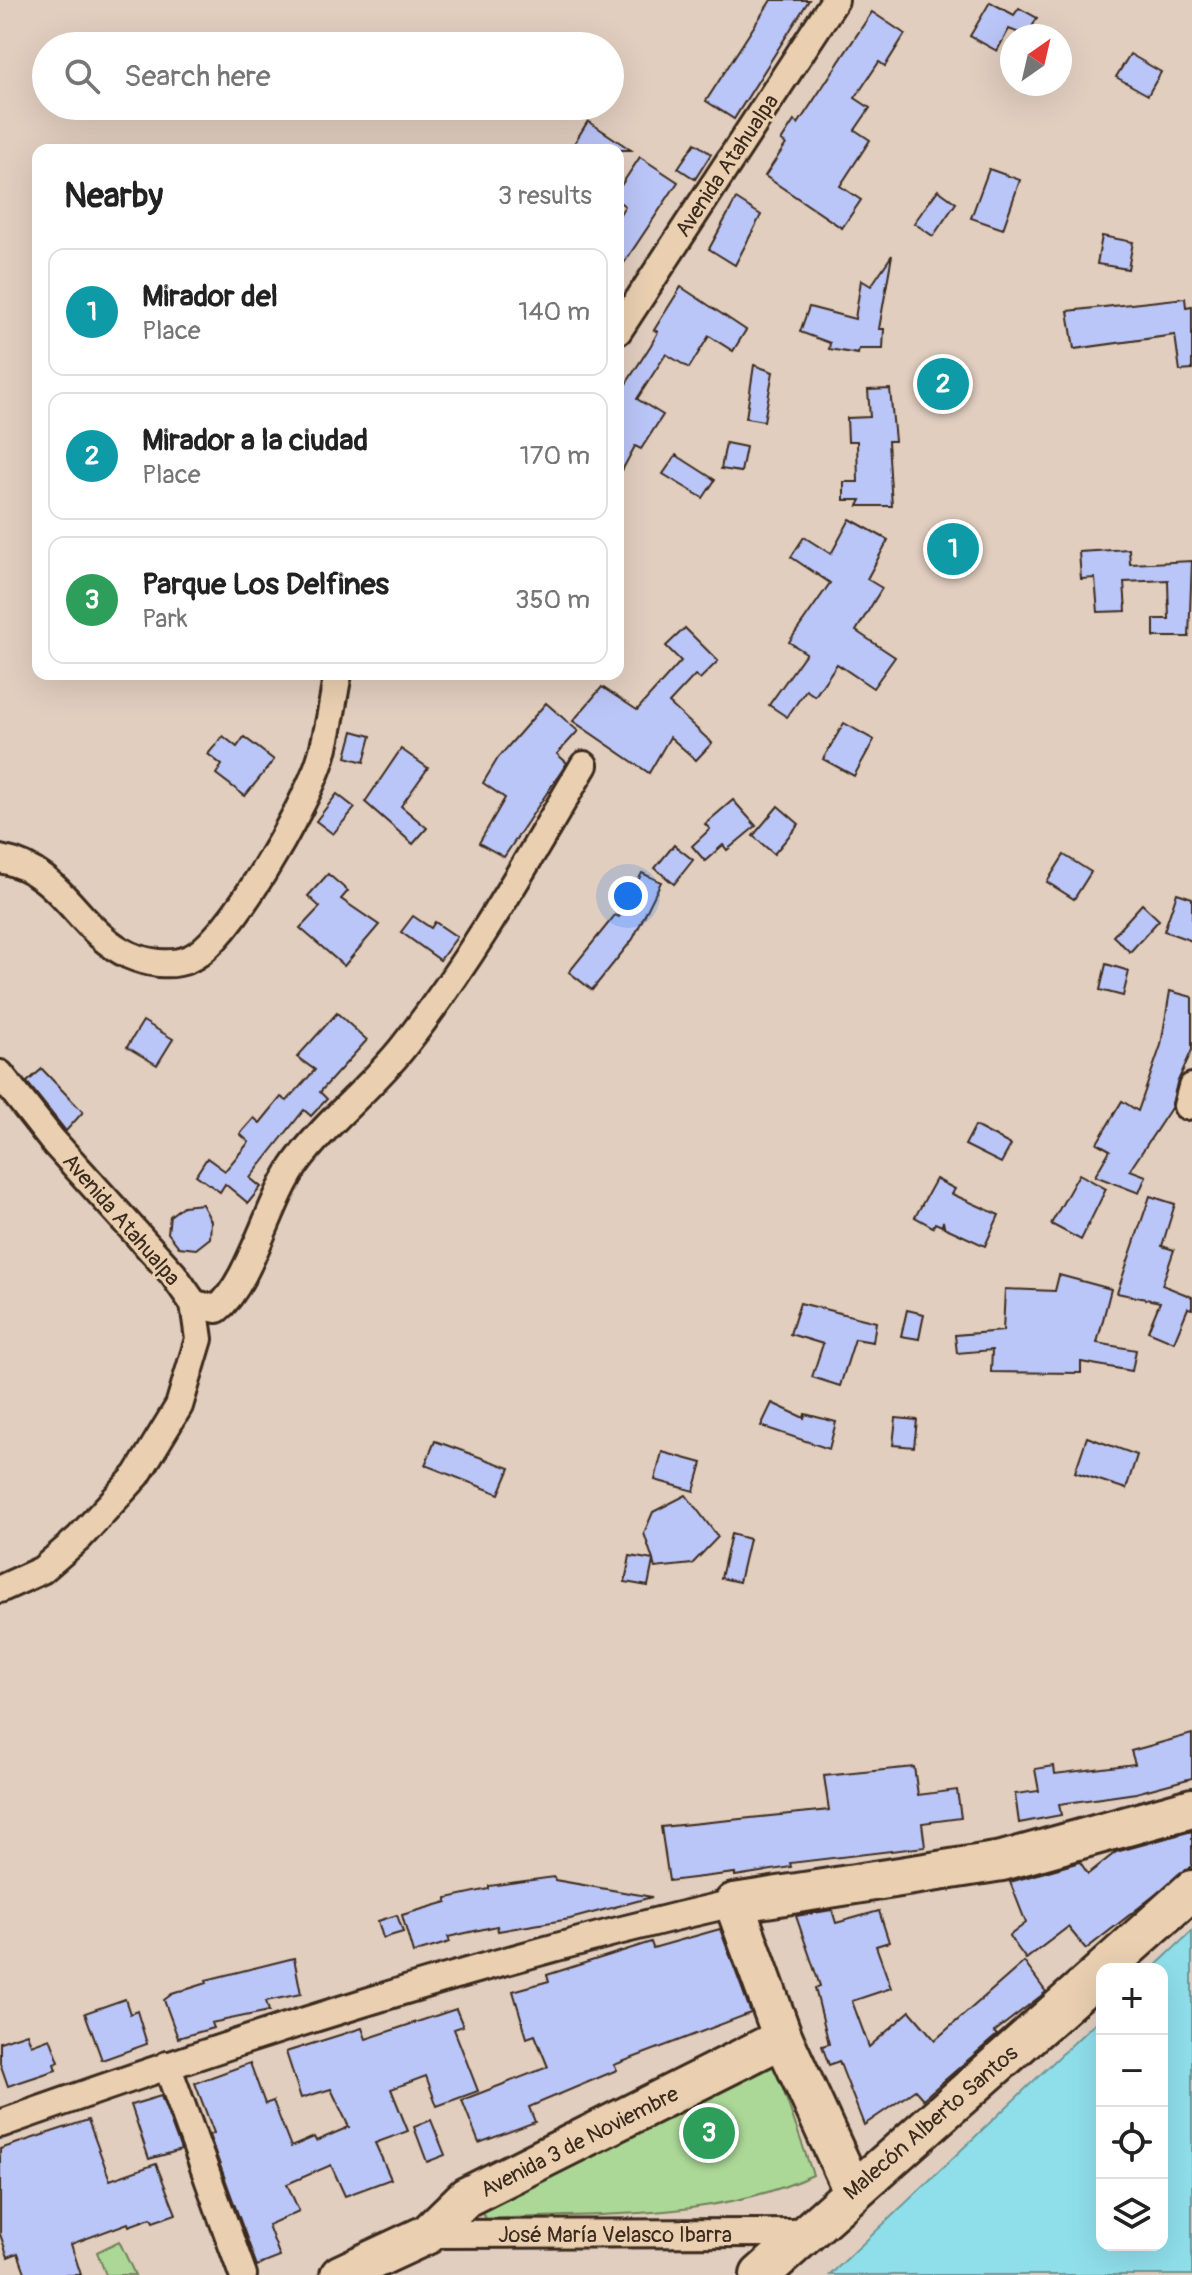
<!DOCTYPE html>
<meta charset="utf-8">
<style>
:root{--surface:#fff;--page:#f2f2f2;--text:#222;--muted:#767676;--line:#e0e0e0;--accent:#111827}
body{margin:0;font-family:Pangolin,sans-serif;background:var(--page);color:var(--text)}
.controls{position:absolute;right:24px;bottom:24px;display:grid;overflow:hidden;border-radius:16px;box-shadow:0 8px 32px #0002}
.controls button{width:72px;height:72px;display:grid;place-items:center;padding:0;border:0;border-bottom:2px solid var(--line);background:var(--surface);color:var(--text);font:40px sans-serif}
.compass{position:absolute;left:1000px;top:24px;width:72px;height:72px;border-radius:50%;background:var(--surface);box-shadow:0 8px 32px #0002;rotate:34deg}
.you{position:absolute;left:628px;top:896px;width:28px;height:28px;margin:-20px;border:6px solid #fff;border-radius:50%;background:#1a73e8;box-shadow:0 0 0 12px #1a73e833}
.badge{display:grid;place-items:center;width:52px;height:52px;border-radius:50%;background:var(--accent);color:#fff;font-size:26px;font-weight:700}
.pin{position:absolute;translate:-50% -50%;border:4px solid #fff;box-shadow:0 2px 8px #0006}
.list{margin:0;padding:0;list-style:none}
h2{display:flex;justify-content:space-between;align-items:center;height:104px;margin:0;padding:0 32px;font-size:34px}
h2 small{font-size:26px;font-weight:400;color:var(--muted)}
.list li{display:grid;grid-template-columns:52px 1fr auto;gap:24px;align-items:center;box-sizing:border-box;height:128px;margin:0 16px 16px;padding:0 16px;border:2px solid var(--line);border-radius:16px}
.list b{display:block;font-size:30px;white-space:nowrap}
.list p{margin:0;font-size:26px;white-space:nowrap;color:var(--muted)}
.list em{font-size:26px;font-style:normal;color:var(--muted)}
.icon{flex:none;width:44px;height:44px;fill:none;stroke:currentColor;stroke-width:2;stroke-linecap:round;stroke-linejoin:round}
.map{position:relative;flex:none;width:1192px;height:2275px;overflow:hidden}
.search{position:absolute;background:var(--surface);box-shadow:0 8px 32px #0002;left:32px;top:32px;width:592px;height:88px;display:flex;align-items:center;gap:20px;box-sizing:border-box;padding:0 28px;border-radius:44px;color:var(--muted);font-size:30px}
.panel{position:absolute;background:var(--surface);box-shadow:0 8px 32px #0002;left:32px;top:144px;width:592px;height:536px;border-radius:16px}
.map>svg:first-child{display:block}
.green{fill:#abd897;stroke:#73815a;stroke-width:2}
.water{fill:#8fdfeb;stroke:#6d9799;stroke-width:2}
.building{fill:#bbc6f8;stroke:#3b2a1e;stroke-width:2}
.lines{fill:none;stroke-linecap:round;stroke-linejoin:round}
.minor-casing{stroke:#3b2a1e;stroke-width:32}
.secondary-casing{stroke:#3b2a1e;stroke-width:44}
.minor{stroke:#ead0b1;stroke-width:26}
.secondary{stroke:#ead0b1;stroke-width:38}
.labels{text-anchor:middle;stroke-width:6;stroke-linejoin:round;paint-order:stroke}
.street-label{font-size:22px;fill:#3b2a1e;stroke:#ead0b1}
</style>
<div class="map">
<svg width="1192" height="2275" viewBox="0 0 1192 2275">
<rect width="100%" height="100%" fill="#e1cebf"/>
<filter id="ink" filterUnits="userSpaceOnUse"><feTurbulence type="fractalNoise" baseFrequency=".0125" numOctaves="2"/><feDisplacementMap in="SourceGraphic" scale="16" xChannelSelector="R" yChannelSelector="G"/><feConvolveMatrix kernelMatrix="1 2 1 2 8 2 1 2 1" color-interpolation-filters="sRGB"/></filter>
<g filter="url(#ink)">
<g class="green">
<path d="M773 2061 813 2175C714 2221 593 2213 486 2219L481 2211 483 2204Z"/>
<polygon points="119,2241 135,2275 106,2275 97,2252"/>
</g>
<polygon class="water" points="1192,1931 1192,2275 830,2275 1102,2016 1102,2245 1162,2245 1162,1969 1152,1969"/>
<g class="building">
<polygon points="771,0 809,0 734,119 706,101"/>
<polygon points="990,2 1014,15 1019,8 1037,18 1027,36 1009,29 997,51 970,36"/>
<polygon points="872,12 905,34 885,66 879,62 855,98 870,108 855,130 870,140 840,186 861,200 842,228 765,176 786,144 781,141 794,121 798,124"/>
<polygon points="1130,54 1161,72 1148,95 1116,77"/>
<polygon points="588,121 631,150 570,150"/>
<polygon points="695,143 711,154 695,179 678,168"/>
<polygon points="640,157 678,182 618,272 618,217 625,206 618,201 618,190"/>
<polygon points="989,169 1020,180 1003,229 971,218"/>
<polygon points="938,190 956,203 933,236 914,223"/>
<polygon points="736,199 761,215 735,265 709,249"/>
<polygon points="1102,236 1133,242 1128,269 1097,264"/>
<polygon points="892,255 879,329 884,329 883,349 859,349 858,354 829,349 830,343 800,332 809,307 855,319 861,280 871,286"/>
<polygon points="681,287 746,330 733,351 709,336 689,368 666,354 637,399 663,415 641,449 635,446 618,478 618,387 622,390 651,345 658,332 654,330"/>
<polygon points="1185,298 1186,307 1192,306 1192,370 1180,371 1175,335 1074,349 1068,311"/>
<polygon points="754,365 773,372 764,421 746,418"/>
<polygon points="890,389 895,441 888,441 892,506 858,506 861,500 844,500 844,482 858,482 857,441 848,441 847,418 870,417 868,390"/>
<polygon points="726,443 746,447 741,472 721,469"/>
<polygon points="676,455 715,480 703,498 663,474"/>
<polygon points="850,519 888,540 867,579 882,588 856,631 895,657 873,688 837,664 815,696 806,690 787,717 769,705 806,653 789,642 830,583 791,557 804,537 831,554"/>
<polygon points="1129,549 1130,564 1192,561 1189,637 1154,637 1154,619 1169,619 1168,580 1124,582 1126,611 1098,612 1095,578 1081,579 1079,552"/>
<polygon points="685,628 718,661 700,679 695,675 669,703 712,743 696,760 670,737 649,773 573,721 602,687 637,710 681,661 666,646"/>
<polygon points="546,703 578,731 557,754 567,763 504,857 479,843 505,798 483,783 498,758"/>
<polygon points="844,723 874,740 854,776 823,759"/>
<polygon points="353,731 371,736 364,762 346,757"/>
<polygon points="223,736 237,747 244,737 274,760 245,796 216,774 222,765 208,754"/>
<polygon points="401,749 428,768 401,806 427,828 413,844 365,802"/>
<polygon points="337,794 355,808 333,834 316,821"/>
<polygon points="733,800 756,826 727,850 723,845 705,861 692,846 710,829 705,824"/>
<polygon points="778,806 799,824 774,854 753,836"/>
<polygon points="674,845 693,860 674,884 655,868"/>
<polygon points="1064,855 1091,872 1074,899 1047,882"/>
<polygon points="642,873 661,882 633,939 592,990 569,972 615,915 619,917"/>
<polygon points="328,874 348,891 341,899 379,925 344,966 300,928 320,907 308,896"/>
<polygon points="1177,893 1192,898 1192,941 1164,931"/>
<polygon points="1142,904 1159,920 1130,952 1113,936"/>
<polygon points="413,916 431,928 435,922 457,937 440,960 401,932"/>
<polygon points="1106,964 1129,971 1123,996 1100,990"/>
<polygon points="1170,991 1192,997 1192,1050 1177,1083 1171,1108 1130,1170 1146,1176 1139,1193 1095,1176 1110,1150 1097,1143 1122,1101 1138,1111 1161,1045"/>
<polygon points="337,1013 367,1040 320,1092 327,1099 311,1116 304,1110 250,1178 261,1187 248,1203 225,1184 220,1192 196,1175 207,1158 225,1171 249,1142 240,1134 254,1118 260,1123 281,1097 287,1101 315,1070 297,1057"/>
<polygon points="143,1021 173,1039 157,1065 127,1047"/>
<polygon points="42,1069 83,1112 66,1131 27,1082"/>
<polygon points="975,1126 1011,1145 1001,1163 965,1145"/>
<polygon points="1079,1174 1106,1189 1081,1240 1051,1224"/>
<polygon points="936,1179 955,1189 952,1194 999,1215 985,1246 944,1227 943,1221 942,1226 935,1223 933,1227 915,1217"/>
<polygon points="1150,1196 1175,1204 1162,1246 1174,1250 1162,1285 1192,1297 1192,1309 1188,1308 1174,1342 1148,1331 1160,1302 1117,1293"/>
<polygon points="202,1204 211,1221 210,1238 196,1249 179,1247 168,1233 170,1216 183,1206"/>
<polygon points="1059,1275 1111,1289 1097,1343 1136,1350 1132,1371 1081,1362 1081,1373 991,1372 992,1350 957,1353 955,1335 1003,1331 1005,1289 1055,1291"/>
<polygon points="800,1303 876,1322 873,1342 855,1339 840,1386 812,1377 823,1344 790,1334"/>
<polygon points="907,1310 924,1314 919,1339 901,1336"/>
<polygon points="772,1403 804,1418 805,1414 836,1422 829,1449 761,1426"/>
<polygon points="896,1418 917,1420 914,1447 893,1445"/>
<polygon points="1087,1437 1137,1455 1126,1489 1075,1472"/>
<polygon points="435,1441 510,1468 499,1494 425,1465"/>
<polygon points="662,1452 702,1463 694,1491 655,1480"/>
<polygon points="686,1495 718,1537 692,1564 655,1568 653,1561 648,1586 625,1582 630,1556 653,1560 644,1533 653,1512"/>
<polygon points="731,1534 749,1539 739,1582 721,1578"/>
<polygon points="1192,1734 1192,1778 1136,1793 1059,1804 1061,1815 1019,1823 1015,1794 1039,1791 1035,1769 1054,1766 1055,1774 1135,1764 1131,1751"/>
<polygon points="914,1767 918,1795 957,1790 961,1818 922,1823 925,1847 790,1863 791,1867 735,1876 735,1873 669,1881 661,1827 829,1810 824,1776"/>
<polygon points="1192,1831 1192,1866 1086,1949 1068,1927 1026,1959 1009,1936 1026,1923 1010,1882 1080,1862 1088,1874 1116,1852"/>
<polygon points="554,1877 555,1880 652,1897 570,1919 498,1931 497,1926 448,1937 450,1942 413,1953 402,1915 447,1902 447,1898 489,1889 489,1886"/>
<polygon points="832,1910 836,1923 879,1911 889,1942 876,1946 891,1988 852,2001 869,2047 910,2011 935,2040 1024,1962 1046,1992 994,2032 997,2035 923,2099 915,2090 864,2125 839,2061 829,2065 822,2046 829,2044 815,1988 820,1986 796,1916"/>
<polygon points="397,1915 403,1932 383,1938 378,1921"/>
<polygon points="720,1929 751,2013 614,2065 617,2070 529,2107 535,2122 479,2143 462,2100 548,2067 535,2035 527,2038 513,1991 549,1981 547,1975 651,1942 653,1948"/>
<polygon points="294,1958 301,1994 266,2001 269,2011 211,2023 213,2028 178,2038 164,2000 172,1994 207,1983 206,1980"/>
<polygon points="125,1999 130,2014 137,2011 147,2044 102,2060 85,2013"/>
<polygon points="456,2009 463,2026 454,2029 478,2091 437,2106 426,2076 391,2089 408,2131 375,2143 391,2179 345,2196 331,2165 287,2184 299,2211 268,2225 280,2257 257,2266 209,2135 214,2133 195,2083 250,2063 265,2104 273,2101 291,2147 314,2137 316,2141 349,2127 331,2089 301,2098 286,2052 362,2028 366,2039"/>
<polygon points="27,2033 31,2045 50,2038 59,2062 54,2064 56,2070 8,2086 0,2063 0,2042"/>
<polygon points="161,2096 181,2150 149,2159 131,2105"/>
<polygon points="88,2120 110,2180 156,2164 176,2214 153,2222 151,2218 129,2226 128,2223 71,2244 81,2275 26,2275 18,2253 8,2257 0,2234 0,2149"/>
<polygon points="431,2120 445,2155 427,2162 414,2127"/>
</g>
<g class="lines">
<defs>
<g id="minor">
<polyline points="618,331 835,0"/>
<path d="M0 859C64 871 76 930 129 955 147 963 171 967 189 959 229 943 304 807 319 764 329 736 332 703 338 674"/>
<polyline points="0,1074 52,1140 173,1274 194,1304 199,1339 179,1406 137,1475 79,1538 42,1570 0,1589"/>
<polyline points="1187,1106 1192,1087"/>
<path d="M194 1304 217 1309C250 1283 269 1200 297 1162 328 1120 372 1087 404 1046 473 958 527 861 584 765"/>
<polyline points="167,2065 243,2275"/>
<path d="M0 2124C239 2039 487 1959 734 1903"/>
<polyline points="428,2234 803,2233"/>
</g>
<g id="secondary">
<polyline points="1104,1969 1192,1890"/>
<polyline points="853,2191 783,2038 734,1903 1002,1861 1192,1808"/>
<polyline points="340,2275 428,2234 466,2197 783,2038"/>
<polyline points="760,2275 1102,1971"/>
</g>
</defs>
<use href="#minor" class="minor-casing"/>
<use href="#secondary" class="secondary-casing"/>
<use href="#minor" class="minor"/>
<use href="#secondary" class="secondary"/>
</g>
</g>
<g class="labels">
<g class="street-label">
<text transform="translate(726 165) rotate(-56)" y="8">Avenida Atahualpa</text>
<text transform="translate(122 1219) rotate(49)" y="8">Avenida Atahualpa</text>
<text transform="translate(930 2122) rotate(-41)" y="8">Malecón Alberto Santos</text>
<text transform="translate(579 2141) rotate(-27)" y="8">Avenida 3 de Noviembre</text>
<text x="615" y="2242">José María Velasco Ibarra</text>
</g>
</g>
</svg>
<div class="controls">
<button>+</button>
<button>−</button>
<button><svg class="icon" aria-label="locate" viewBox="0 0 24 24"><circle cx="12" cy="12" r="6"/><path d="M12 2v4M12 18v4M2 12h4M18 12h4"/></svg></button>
<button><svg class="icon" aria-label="layers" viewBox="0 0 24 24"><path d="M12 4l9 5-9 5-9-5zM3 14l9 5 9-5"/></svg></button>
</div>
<svg class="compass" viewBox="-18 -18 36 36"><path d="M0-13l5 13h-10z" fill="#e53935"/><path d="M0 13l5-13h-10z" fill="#767676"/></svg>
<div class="you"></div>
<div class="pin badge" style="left:953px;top:549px;background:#0f9aa8">1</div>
<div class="pin badge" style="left:943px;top:384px;background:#0f9aa8">2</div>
<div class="pin badge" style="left:709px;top:2133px;background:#2e9e5b">3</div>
<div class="search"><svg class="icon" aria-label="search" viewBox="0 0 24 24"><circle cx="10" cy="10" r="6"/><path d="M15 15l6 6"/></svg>Search here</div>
<section class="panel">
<h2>Nearby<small>3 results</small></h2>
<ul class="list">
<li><span class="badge" style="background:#0f9aa8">1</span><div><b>Mirador del</b><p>Place</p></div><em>140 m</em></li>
<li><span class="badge" style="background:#0f9aa8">2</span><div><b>Mirador a la ciudad</b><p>Place</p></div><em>170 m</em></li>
<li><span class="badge" style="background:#2e9e5b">3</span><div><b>Parque Los Delfines</b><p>Park</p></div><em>350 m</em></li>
</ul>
</section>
</div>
